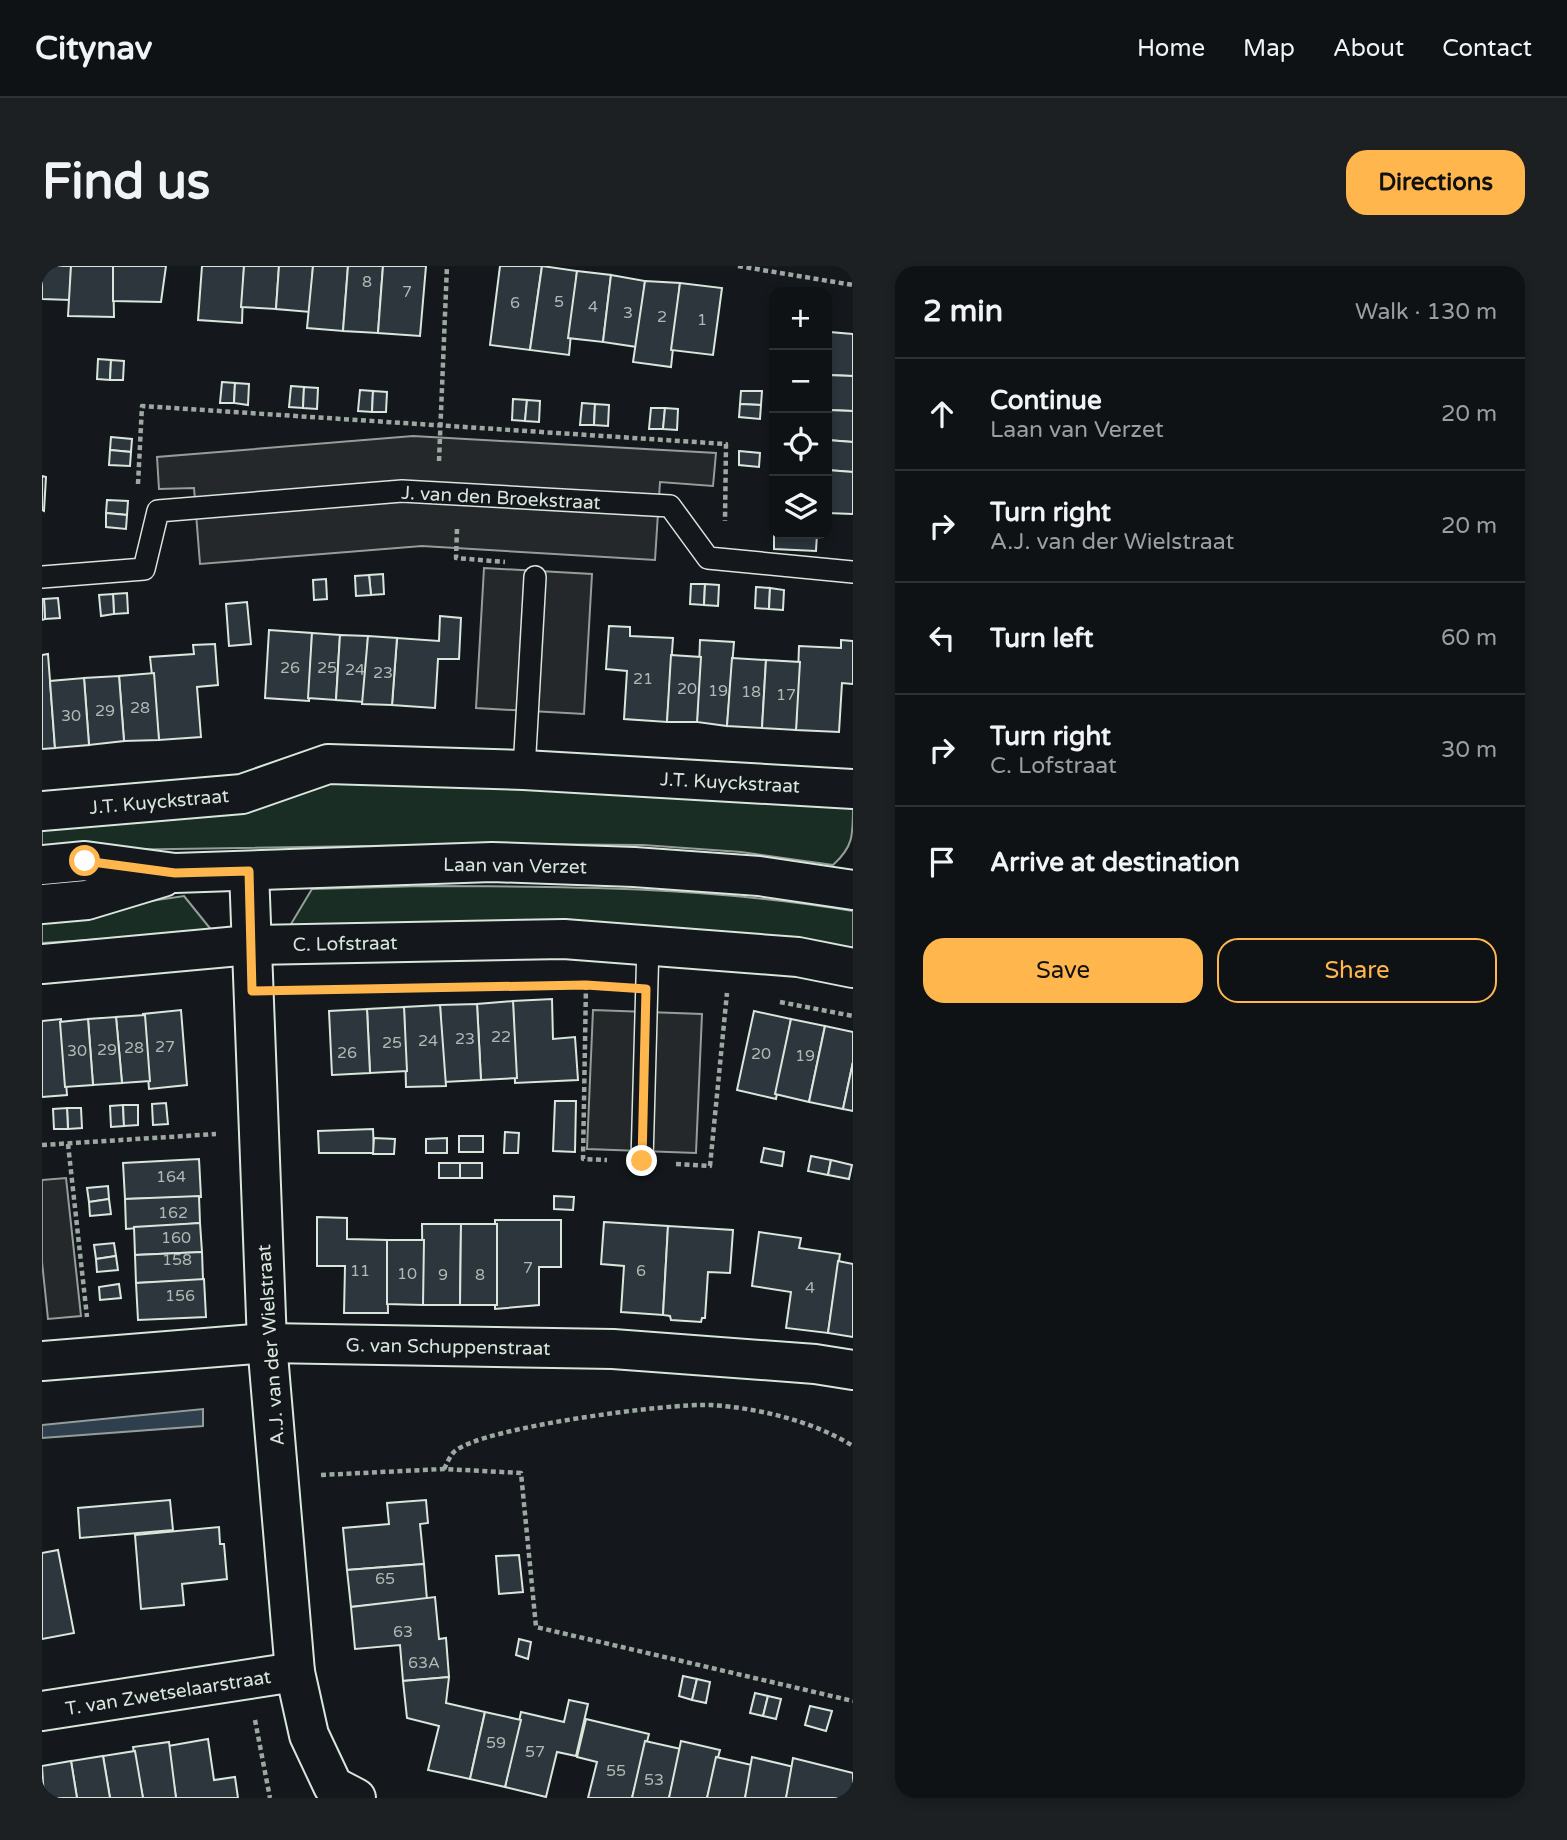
<!DOCTYPE html>
<meta charset="utf-8">
<style>
:root{--surface:#0f1215;--page:#1d2022;--text:#f1f3f6;--muted:#9b9ea0;--line:#2f3234;--accent:#ffb74d}
body{margin:0;font-family:"Varela Round",sans-serif;background:var(--page);color:var(--text)}
.controls{position:absolute;right:21px;top:21px;display:grid;overflow:hidden;border-radius:14px;box-shadow:0 4px 10px #0003}
.controls button{width:63px;height:63px;display:grid;place-items:center;padding:0;border:0;border-bottom:2px solid var(--line);background:var(--surface);color:var(--text);font:35px sans-serif}
.stop{position:absolute;width:21px;height:21px;margin:-16px;border:5px solid #ffb74d;border-radius:50%;background:#fff}
.stop.end{background:#ffb74d;border-color:#fff;box-shadow:0 2px 7px #0008}
.list{margin:0;padding:0;list-style:none}
h2{display:flex;justify-content:space-between;align-items:center;height:91px;margin:0;padding:0 28px;font-size:30px}
h2 small{font-size:23px;font-weight:400;color:var(--muted)}
.list li{display:grid;grid-template-columns:46px 1fr auto;gap:21px;align-items:center;box-sizing:border-box;height:112px;padding:0 28px;border-top:2px solid var(--line)}
.list b{display:block;font-size:26px;white-space:nowrap}
.list p{margin:0;font-size:23px;white-space:nowrap;color:var(--muted)}
.list em{font-size:23px;font-style:normal;color:var(--muted)}
.actions{display:flex;gap:14px;padding:21px 28px}
.actions a{flex:1;padding:16px 0;border:2px solid var(--accent);border-radius:21px;text-align:center;font-size:24px;color:var(--accent)}
.actions .main{background:var(--accent);color:#111}
.icon{flex:none;width:38px;height:38px;fill:none;stroke:currentColor;stroke-width:2;stroke-linecap:round;stroke-linejoin:round}
.map{position:relative;flex:none;width:811px;height:1532px;overflow:hidden;border-radius:21px}
header{display:flex;align-items:center;gap:42px;box-sizing:border-box;height:98px;padding:0 35px;background:var(--surface);border-bottom:2px solid var(--line)}
header strong{font-size:33px}
nav{display:flex;gap:38px;margin-inline-start:auto;font-size:24px}
.intro{display:flex;align-items:center;justify-content:space-between;box-sizing:border-box;height:168px;padding:0 42px}
h1{margin:0;font-size:49px}
.button{padding:18px 32px;border-radius:21px;background:var(--accent);color:#111;font-size:24px;font-weight:700}
main{display:flex;gap:42px;padding:0 42px}
aside{flex:1;background:var(--surface);border-radius:21px;box-shadow:0 4px 10px #0003}
.map>svg:first-child{display:block}
.green{fill:#1a2d24;stroke:#939e99;stroke-width:2}
.parking{fill:#24282b;stroke:#939e99;stroke-width:2}
.water{fill:#2f3f4d;stroke:#939e99;stroke-width:2}
.building{fill:#2c363c;stroke:#d8e6dc;stroke-width:2}
.lines{fill:none;stroke-linecap:round;stroke-linejoin:round}
.lane-casing{stroke:#d8e6dc;stroke-width:24}
.street-casing{stroke:#d8e6dc;stroke-width:42}
.path{stroke:#9da8a2;stroke-width:4.5;stroke-dasharray:5 3.5;stroke-linecap:butt}
.lane{stroke:#14181c;stroke-width:21}
.street{stroke:#14181c;stroke-width:38}
.route{stroke:#ffb74d;stroke-width:9}
.labels{text-anchor:middle;stroke-width:5;stroke-linejoin:round;paint-order:stroke}
.number-label{font-size:16px;fill:#adbab4}
.street-label{font-size:19px;fill:#d8e6dc;stroke:#14181c}
</style>
<header>
<strong>Citynav</strong>
<nav><a>Home</a><a>Map</a><a>About</a><a>Contact</a></nav>
</header>
<div class="intro"><h1>Find us</h1><a class="button">Directions</a></div>
<main>
<div class="map">
<svg width="811" height="1532" viewBox="0 0 811 1532">
<rect width="100%" height="100%" fill="#14181c"/>
<g class="green">
<path d="M287 512 811 541C811 570 811 581 791 599L699 586 601 579 458 578 0 585V557Z"/>
<path d="M380 620C525 620 668 621 811 645V687L246 663 270 623Z"/>
<polygon points="142,630 171,666 0,677 0,651"/>
</g>
<g class="parking">
<polygon points="371,170 674,187 671,220 618,216 613,294 380,280 158,298 152,222 117,223 115,191"/>
<polygon points="442,302 550,308 542,448 434,442"/>
<polygon points="551,744 660,748 654,887 545,883"/>
<polygon points="24,912 39,1050 6,1053 0,996 0,914"/>
</g>
<polygon class="water" points="161,1143 161,1160 0,1172 0,1159"/>
<g class="building">
<polygon points="0,0 29,0 28,34 0,33"/>
<polygon points="29,0 71,0 72,51 26,50"/>
<polygon points="71,0 124,0 119,36 71,35"/>
<polygon points="160,0 202,0 200,57 156,54"/>
<polygon points="202,0 237,0 234,43 199,41"/>
<polygon points="237,0 271,0 268,46 234,43"/>
<polygon points="271,0 306,0 301,65 265,62"/>
<polygon points="306,0 341,0 336,67 301,65"/>
<polygon points="341,0 384,0 378,70 336,67"/>
<polygon points="458,0 500,0 488,84 448,79"/>
<polygon points="500,0 535,5 527,89 488,84"/>
<polygon points="535,5 569,9 561,76 526,72"/>
<polygon points="569,9 603,15 595,81 561,76"/>
<polygon points="603,15 638,17 629,101 591,96"/>
<polygon points="638,17 680,22 671,89 629,84"/>
<polygon points="785,45 789,45 788,66 811,68 811,110 785,109"/>
<polygon points="56,93 69,94 68,114 55,113"/>
<polygon points="69,94 82,95 81,114 68,114"/>
<polygon points="785,109 811,110 811,145 785,144"/>
<polygon points="180,116 193,117 192,137 178,137"/>
<polygon points="193,117 207,118 206,139 192,137"/>
<polygon points="249,120 262,121 261,142 247,141"/>
<polygon points="262,121 276,122 275,143 261,142"/>
<polygon points="318,124 331,125 330,146 316,145"/>
<polygon points="331,125 345,126 344,146 330,146"/>
<polygon points="699,125 720,125 719,139 698,138"/>
<polygon points="471,133 485,134 483,155 470,154"/>
<polygon points="485,134 498,135 497,156 483,155"/>
<polygon points="540,137 553,138 552,159 538,159"/>
<polygon points="553,138 567,139 566,160 552,159"/>
<polygon points="698,138 719,139 718,153 697,151"/>
<polygon points="609,142 623,142 621,163 607,163"/>
<polygon points="623,142 636,143 635,164 621,163"/>
<polygon points="785,144 811,145 811,176 785,174"/>
<polygon points="69,171 90,173 89,186 68,184"/>
<polygon points="785,174 811,176 811,206 785,204"/>
<polygon points="68,184 89,186 88,200 67,199"/>
<polygon points="697,185 718,187 717,201 697,199"/>
<polygon points="785,204 811,206 811,248 785,247"/>
<polygon points="0,210 4,211 2,245 0,244"/>
<polygon points="65,234 86,235 85,249 64,247"/>
<polygon points="64,247 85,249 84,263 64,261"/>
<polygon points="732,268 775,268 774,285 732,283"/>
<polygon points="341,308 342,328 329,329 327,309"/>
<polygon points="327,309 329,329 314,330 313,310"/>
<polygon points="284,313 285,333 272,334 271,314"/>
<polygon points="649,318 663,318 662,339 648,338"/>
<polygon points="663,318 677,319 676,340 662,339"/>
<polygon points="714,321 728,322 727,343 713,342"/>
<polygon points="728,322 742,324 741,344 727,343"/>
<polygon points="85,327 86,347 72,348 71,328"/>
<polygon points="71,328 72,348 59,350 57,329"/>
<polygon points="16,332 18,352 3,353 2,333"/>
<polygon points="0,333 2,333 3,353 0,354"/>
<polygon points="205,336 209,378 187,380 184,338"/>
<polygon points="398,350 419,352 417,393 396,393 393,442 350,439 355,372 397,375"/>
<polygon points="567,360 588,361 588,370 631,372 625,456 582,453 585,405 564,403"/>
<polygon points="227,364 270,367 267,435 223,432"/>
<polygon points="270,367 298,369 294,434 266,432"/>
<polygon points="298,369 326,370 322,436 294,434"/>
<polygon points="326,370 355,372 350,439 320,438"/>
<polygon points="658,374 692,376 685,460 655,456"/>
<polygon points="799,374 811,375 811,418 800,417 797,466 754,464 757,380 799,382"/>
<polygon points="173,378 176,419 155,421 159,471 117,474 108,391 152,388 151,379"/>
<polygon points="6,388 13,482 0,483 0,389"/>
<polygon points="629,389 659,391 655,456 625,456"/>
<polygon points="690,392 724,394 720,462 685,460"/>
<polygon points="724,394 758,396 754,464 720,462"/>
<polygon points="112,407 117,474 82,475 77,410"/>
<polygon points="77,410 82,475 47,479 42,412"/>
<polygon points="42,412 47,479 13,482 8,415"/>
<polygon points="510,733 511,773 533,771 536,814 473,817 471,735"/>
<polygon points="471,735 475,812 439,814 435,738"/>
<polygon points="435,738 439,814 402,816 398,739"/>
<polygon points="398,739 404,820 364,821 362,741"/>
<polygon points="362,741 365,805 328,807 325,743"/>
<polygon points="325,743 328,807 290,809 287,745"/>
<polygon points="139,744 145,819 107,823 101,748"/>
<polygon points="712,745 749,753 734,833 695,824"/>
<polygon points="103,749 108,815 80,817 74,751"/>
<polygon points="74,751 80,817 51,819 46,753"/>
<polygon points="19,753 25,829 0,831 0,755"/>
<polygon points="46,753 51,819 23,821 18,756"/>
<polygon points="749,753 783,760 767,836 733,828"/>
<polygon points="783,760 811,766 811,796 801,843 767,836"/>
<polygon points="811,796 811,845 801,843"/>
<polygon points="513,835 534,835 533,886 511,885"/>
<polygon points="124,837 126,858 111,859 110,838"/>
<polygon points="81,839 82,860 69,861 68,840"/>
<polygon points="81,839 96,839 96,859 82,860"/>
<polygon points="25,842 39,842 40,862 26,863"/>
<polygon points="25,842 26,863 12,863 11,843"/>
<polygon points="331,863 332,887 277,887 276,865"/>
<polygon points="463,866 477,867 476,887 462,887"/>
<rect x="417" y="870" width="24" height="16"/>
<polygon points="332,872 353,873 352,888 331,888"/>
<polygon points="405,872 405,887 384,887 384,873"/>
<polygon points="722,882 742,886 740,900 719,896"/>
<polygon points="769,890 789,894 786,909 766,905"/>
<polygon points="157,893 159,931 83,933 81,897"/>
<polygon points="789,894 810,899 807,913 786,909"/>
<rect x="397" y="897" width="21" height="15"/>
<rect x="418" y="897" width="22" height="15"/>
<polygon points="66,920 67,933 47,936 45,922"/>
<polygon points="157,930 158,957 84,963 83,933"/>
<polygon points="512,930 532,931 531,944 512,943"/>
<polygon points="67,933 69,948 48,950 47,936"/>
<polygon points="275,951 305,952 305,973 345,974 346,1047 302,1047 303,1000 275,1000"/>
<polygon points="453,954 519,954 519,1001 497,1001 497,1039 453,1043"/>
<polygon points="562,956 626,960 621,1049 579,1046 582,1000 559,998"/>
<polygon points="158,957 160,986 93,989 92,961"/>
<polygon points="380,958 419,958 418,1039 381,1039"/>
<polygon points="419,958 455,958 455,1039 418,1039"/>
<polygon points="626,960 691,964 688,1007 666,1006 663,1052 660,1052 659,1056 629,1054 628,1050 621,1049"/>
<polygon points="717,966 759,972 757,982 798,988 786,1067 744,1062 749,1026 710,1020"/>
<polygon points="345,974 382,974 381,1039 345,1038"/>
<polygon points="72,977 74,990 54,993 52,979"/>
<polygon points="160,986 161,1014 94,1017 93,989"/>
<polygon points="74,990 76,1004 55,1006 54,993"/>
<polygon points="796,995 811,998 811,1071 786,1067"/>
<polygon points="162,1013 164,1051 96,1054 94,1017"/>
<polygon points="77,1018 79,1032 58,1034 57,1021"/>
<polygon points="128,1234 131,1264 38,1272 36,1242"/>
<polygon points="384,1234 386,1257 378,1258 382,1298 305,1304 301,1262 347,1258 345,1237"/>
<polygon points="177,1261 178,1278 182,1278 185,1313 140,1318 142,1339 99,1343 93,1269"/>
<polygon points="16,1284 32,1367 0,1373 0,1287"/>
<polygon points="477,1289 481,1326 457,1328 454,1290"/>
<polygon points="382,1298 385,1334 309,1341 305,1304"/>
<polygon points="393,1331 397,1373 404,1372 407,1411 361,1415 358,1379 313,1383 309,1341"/>
<polygon points="477,1373 489,1376 486,1393 474,1389"/>
<polygon points="641,1410 655,1413 650,1434 637,1430"/>
<polygon points="407,1411 404,1437 443,1446 428,1513 386,1504 397,1460 365,1452 361,1415"/>
<polygon points="655,1413 668,1416 664,1437 650,1434"/>
<polygon points="713,1427 726,1430 721,1450 708,1447"/>
<polygon points="726,1430 739,1433 734,1453 721,1450"/>
<polygon points="527,1434 546,1438 534,1490 515,1486 504,1531 463,1521 479,1446 522,1456"/>
<polygon points="768,1440 790,1445 784,1465 763,1459"/>
<polygon points="443,1446 479,1454 463,1521 428,1513"/>
<polygon points="544,1453 607,1468 590,1532 546,1532 555,1496 535,1491"/>
<polygon points="166,1473 172,1514 193,1511 196,1532 134,1532 126,1480"/>
<polygon points="603,1475 639,1483 627,1532 590,1532"/>
<polygon points="639,1475 678,1484 665,1532 627,1532"/>
<polygon points="127,1476 134,1532 101,1532 91,1481"/>
<polygon points="93,1485 101,1532 68,1532 61,1490"/>
<polygon points="61,1490 68,1532 35,1532 29,1495"/>
<polygon points="674,1491 710,1499 703,1532 665,1532"/>
<polygon points="710,1491 752,1501 744,1532 703,1532"/>
<polygon points="751,1492 811,1507 811,1532 744,1532"/>
<polygon points="29,1495 35,1532 2,1532 0,1500"/>
</g>
<g class="lines">
<defs>
<g id="lane">
<polyline points="0,311 102,303 116,245 360,225 628,240 666,292 811,306"/>
<polyline points="482,504 493,311"/>
<polyline points="600,895 606,678"/>
</g>
<g id="street">
<polyline points="0,545 200,528 286,498 482,504 811,523"/>
<polyline points="0,599 43,595 133,607 450,596 592,601 717,610 811,624"/>
<polyline points="207,605 225,1077 253,1406 267,1469 291,1520 314,1532"/>
<polyline points="0,638 45,634 121,611"/>
<polyline points="0,698 208,679 522,673 756,691 811,702"/>
<polyline points="0,1095 225,1077 571,1083 773,1098 811,1104"/>
<polyline points="0,1445 253,1406"/>
</g>
</defs>
<use href="#lane" class="lane-casing"/>
<use href="#street" class="street-casing"/>
<g class="path">
<polyline points="696,0 811,19"/>
<polyline points="397,195 405,0"/>
<polyline points="96,218 100,140 684,178 683,255"/>
<polyline points="415,263 414,292 463,296"/>
<polyline points="544,719 541,893 565,894"/>
<polyline points="252,725 363,722"/>
<polyline points="738,736 811,750"/>
<polyline points="26,878 45,1051"/>
<polyline points="0,879 174,868"/>
<polyline points="634,898 668,900 685,727"/>
<path d="M402 1203C405 1198 408 1189 413 1185 442 1161 627 1137 669 1139 716 1142 771 1155 811 1180"/>
<polyline points="279,1209 402,1203 479,1207 494,1361 811,1435"/>
<polyline points="213,1454 228,1532"/>
</g>
<use href="#lane" class="lane"/>
<use href="#street" class="street"/>
</g>
<g class="lines">
<polyline class="route" points="43,595 133,607 207,605 210,725 544,719 604,723 600,895"/>
</g>
<g class="labels">
<g class="number-label">
<text x="325" y="21">8</text>
<text x="365" y="31">7</text>
<text x="517" y="41">5</text>
<text x="473" y="42">6</text>
<text x="551" y="46">4</text>
<text x="586" y="52">3</text>
<text x="620" y="56">2</text>
<text x="660" y="59">1</text>
<text x="248" y="407">26</text>
<text x="285" y="407">25</text>
<text x="313" y="409">24</text>
<text x="341" y="412">23</text>
<text x="601" y="418">21</text>
<text x="645" y="428">20</text>
<text x="676" y="430">19</text>
<text x="709" y="431">18</text>
<text x="744" y="434">17</text>
<text x="98" y="447">28</text>
<text x="63" y="450">29</text>
<text x="29" y="455">30</text>
<text x="459" y="776">22</text>
<text x="423" y="778">23</text>
<text x="386" y="780">24</text>
<text x="350" y="782">25</text>
<text x="123" y="786">27</text>
<text x="92" y="787">28</text>
<text x="65" y="789">29</text>
<text x="35" y="790">30</text>
<text x="305" y="792">26</text>
<text x="719" y="793">20</text>
<text x="763" y="795">19</text>
<text x="129" y="916">164</text>
<text x="131" y="952">162</text>
<text x="134" y="977">160</text>
<text x="135" y="999">158</text>
<text x="486" y="1007">7</text>
<text x="318" y="1010">11</text>
<text x="599" y="1010">6</text>
<text x="365" y="1013">10</text>
<text x="401" y="1014">9</text>
<text x="438" y="1014">8</text>
<text x="768" y="1027">4</text>
<text x="138" y="1035">156</text>
<text x="343" y="1318">65</text>
<text x="361" y="1371">63</text>
<text x="382" y="1402">63A</text>
<text x="454" y="1482">59</text>
<text x="493" y="1491">57</text>
<text x="574" y="1510">55</text>
<text x="612" y="1519">53</text>
</g>
<g class="street-label">
<text transform="translate(459 231) rotate(3)" y="7">J. van den Broekstraat</text>
<text transform="translate(688 516) rotate(3)" y="7">J.T. Kuyckstraat</text>
<text transform="translate(117 535) rotate(-5)" y="7">J.T. Kuyckstraat</text>
<text transform="translate(473 599) rotate(1)" y="7">Laan van Verzet</text>
<text transform="translate(303 677) rotate(-1)" y="7">C. Lofstraat</text>
<text transform="translate(228 1079) rotate(-94)" y="7">A.J. van der Wielstraat</text>
<text transform="translate(406 1080) rotate(1)" y="7">G. van Schuppenstraat</text>
<text transform="translate(126 1426) rotate(-9)" y="7">T. van Zwetselaarstraat</text>
</g>
</g>
</svg>
<div class="controls">
<button>+</button>
<button>−</button>
<button><svg class="icon" aria-label="locate" viewBox="0 0 24 24"><circle cx="12" cy="12" r="6"/><path d="M12 2v4M12 18v4M2 12h4M18 12h4"/></svg></button>
<button><svg class="icon" aria-label="layers" viewBox="0 0 24 24"><path d="M12 4l9 5-9 5-9-5zM3 14l9 5 9-5"/></svg></button>
</div>
<div class="stop" style="left:43px;top:595px"></div>
<div class="stop end" style="left:600px;top:895px"></div>
</div>
<aside>
<h2>2 min<small>Walk · 130 m</small></h2>
<ul class="list">
<li><svg class="icon" aria-label="ahead" viewBox="0 0 24 24"><path d="M12 20V5M6 11l6-6 6 6"/></svg><div><b>Continue</b><p>Laan van Verzet</p></div><em>20 m</em></li>
<li><svg class="icon" aria-label="right" viewBox="0 0 24 24"><path d="M7 20v-9h11M14 6l5 5-5 5"/></svg><div><b>Turn right</b><p>A.J. van der Wielstraat</p></div><em>20 m</em></li>
<li><svg class="icon" aria-label="left" viewBox="0 0 24 24"><path d="M17 20v-9H6M10 6l-5 5 5 5"/></svg><div><b>Turn left</b></div><em>60 m</em></li>
<li><svg class="icon" aria-label="right" viewBox="0 0 24 24"><path d="M7 20v-9h11M14 6l5 5-5 5"/></svg><div><b>Turn right</b><p>C. Lofstraat</p></div><em>30 m</em></li>
<li><svg class="icon" aria-label="arrive" viewBox="0 0 24 24"><path d="M6 21V4h12l-3 4 3 4H6"/></svg><div><b>Arrive at destination</b></div></li>
</ul>
<div class="actions"><a class="main">Save</a><a>Share</a></div>
</aside>
</main>
